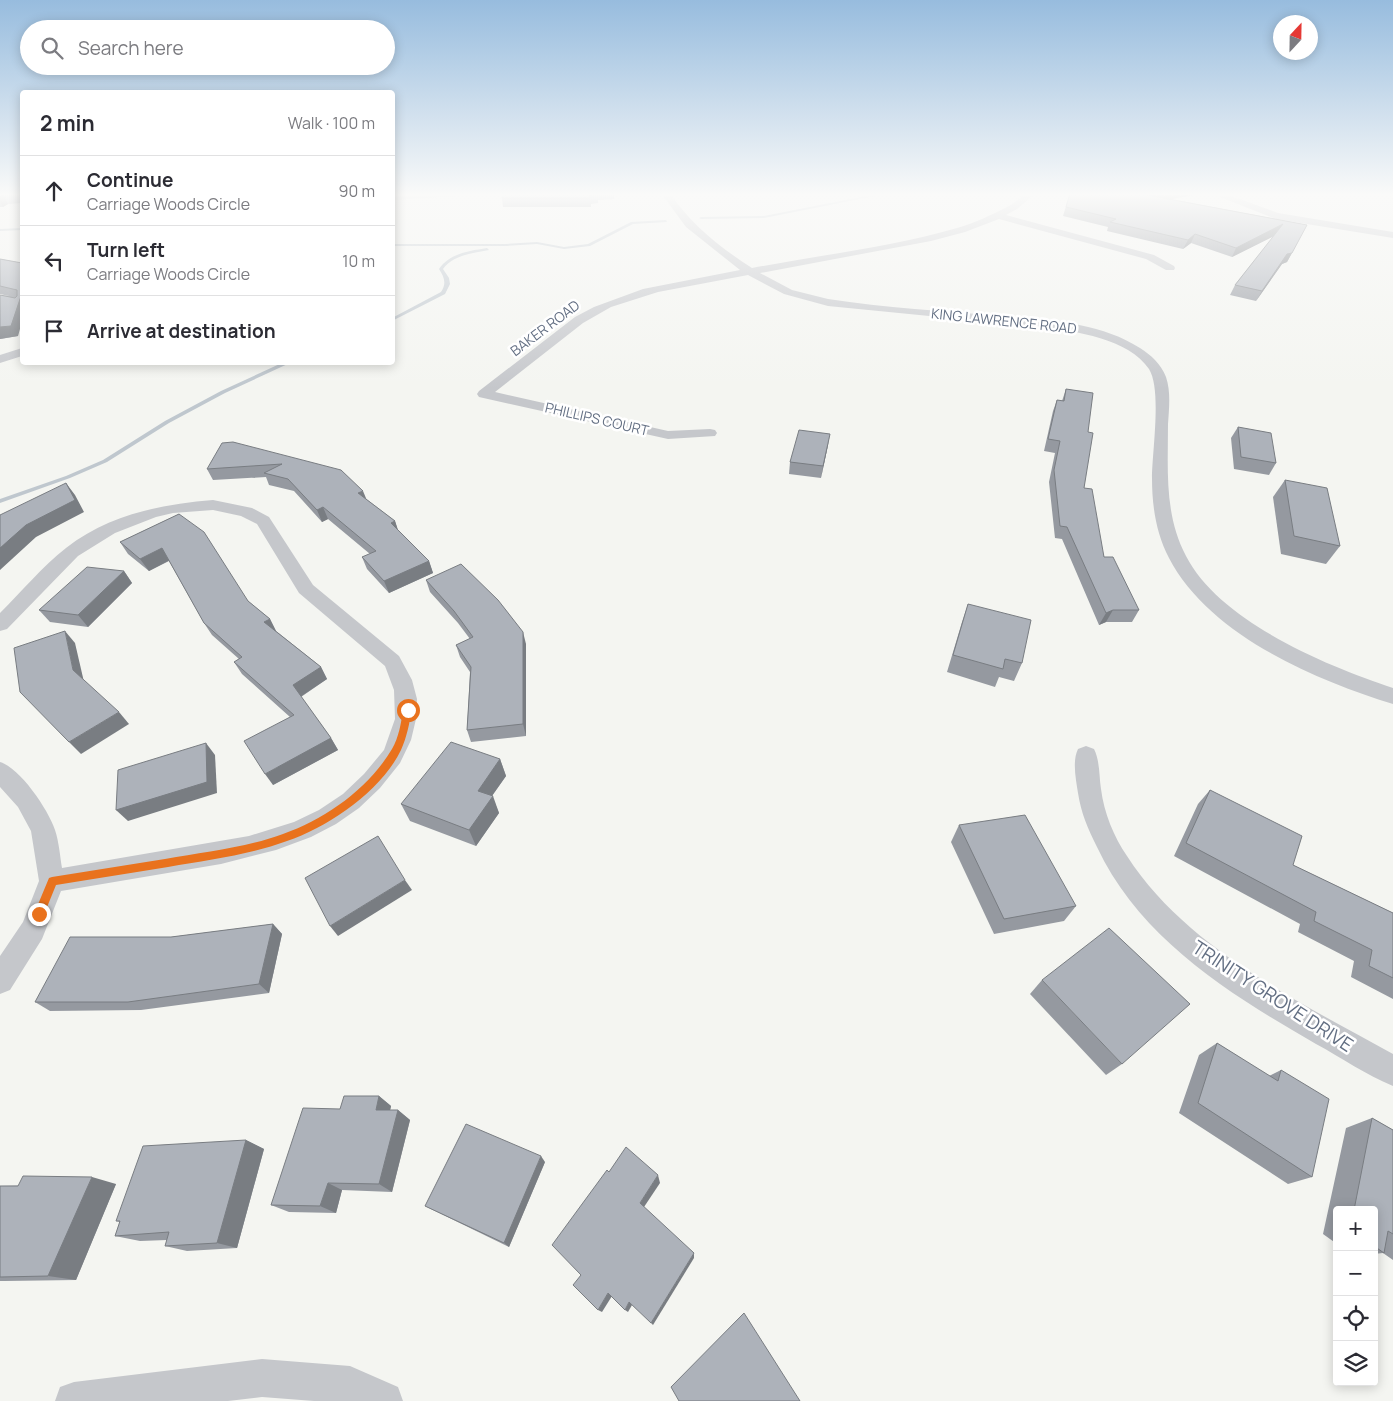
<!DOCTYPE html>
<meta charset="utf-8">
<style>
:root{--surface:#fff;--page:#f7f7f7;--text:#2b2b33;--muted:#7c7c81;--line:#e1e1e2}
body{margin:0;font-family:Manrope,sans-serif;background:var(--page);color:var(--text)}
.controls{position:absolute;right:15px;bottom:15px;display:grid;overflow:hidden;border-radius:5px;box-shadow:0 2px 12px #0003}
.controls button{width:45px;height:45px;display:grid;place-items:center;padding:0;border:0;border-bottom:1px solid var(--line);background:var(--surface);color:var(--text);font:25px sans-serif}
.compass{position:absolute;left:1273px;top:15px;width:45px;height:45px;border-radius:50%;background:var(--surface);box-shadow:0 2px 12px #0003;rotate:22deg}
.stop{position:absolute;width:15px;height:15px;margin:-11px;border:4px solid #e9721d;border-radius:50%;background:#fff}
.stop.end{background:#e9721d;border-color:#fff;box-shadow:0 1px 5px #0008}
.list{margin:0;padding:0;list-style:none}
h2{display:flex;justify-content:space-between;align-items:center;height:65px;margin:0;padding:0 20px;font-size:21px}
h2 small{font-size:16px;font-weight:400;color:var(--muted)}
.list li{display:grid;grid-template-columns:32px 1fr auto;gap:15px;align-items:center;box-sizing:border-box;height:70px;padding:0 20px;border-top:1px solid var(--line)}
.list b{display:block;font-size:19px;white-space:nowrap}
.list p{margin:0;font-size:16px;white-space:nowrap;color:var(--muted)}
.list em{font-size:16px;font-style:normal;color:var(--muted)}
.icon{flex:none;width:28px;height:28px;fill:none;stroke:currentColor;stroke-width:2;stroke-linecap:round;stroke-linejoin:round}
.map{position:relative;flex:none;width:1393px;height:1401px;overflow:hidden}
.search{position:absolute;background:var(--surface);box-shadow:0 2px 12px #0003;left:20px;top:20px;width:375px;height:55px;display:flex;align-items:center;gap:12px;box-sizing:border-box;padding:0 18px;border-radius:28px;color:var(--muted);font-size:19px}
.panel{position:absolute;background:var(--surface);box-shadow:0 2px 12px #0003;left:20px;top:90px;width:375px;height:275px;border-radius:5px}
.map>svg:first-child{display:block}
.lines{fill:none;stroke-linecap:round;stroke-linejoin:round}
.stream{fill:#bfc7ce;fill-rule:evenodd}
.street{fill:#c5c7cb;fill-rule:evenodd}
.wall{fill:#9599a0}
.shaded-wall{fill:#797d82}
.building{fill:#adb2ba;stroke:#797d82}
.route{fill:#e9721d}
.labels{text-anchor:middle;stroke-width:5;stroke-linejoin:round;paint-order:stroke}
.far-street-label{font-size:14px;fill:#636f83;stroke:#fff}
.near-street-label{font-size:19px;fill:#636f83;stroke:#fff}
</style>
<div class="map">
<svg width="1393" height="1401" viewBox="0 0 1393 1401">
<rect width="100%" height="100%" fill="#f4f5f1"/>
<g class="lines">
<g class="stream">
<polygon points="881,193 890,193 764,218 701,219 699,218 701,217 764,216"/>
<polygon points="666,220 667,222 633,224 590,246 564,249 537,244 506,246 392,246 392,244 506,244 537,242 564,247 588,244 631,222"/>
<polygon points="22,228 22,230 0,231 0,229"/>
<path d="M487 248 489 250C473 253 453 255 443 269L449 278 450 284 445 294 392 321V318L441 292C447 283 444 277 439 269 450 253 469 251 487 248Z"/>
<polygon points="284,362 292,362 225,393 169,423 107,462 70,478 0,503 0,499 66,476 103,460 165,421 221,391"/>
</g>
<g class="street">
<polygon points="465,193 461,196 392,200 392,194"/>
<path d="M661 193H670C691 225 721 248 752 268 820 255 891 247 957 228 975 223 991 215 1007 207 1019 201 1021 193 1036 193L1017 209 1006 215 1154 255 1174 266 1175 268 1174 270H1166L1146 259 999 219 965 232 931 241 760 273 792 290 828 299C885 308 944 311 1002 316 1048 320 1100 322 1140 348 1151 355 1161 364 1166 377 1171 392 1169 408 1168 424 1168 470 1164 514 1186 556 1220 622 1327 666 1393 688V704C1315 680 1209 635 1169 558 1156 533 1152 506 1152 478 1152 452 1162 390 1149 369 1129 339 1075 331 1042 327L828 306 784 294 748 275 658 292 611 307 583 323 495 392 668 431 710 429 715 430 717 433 715 436 668 439 479 397 477 394 479 391 575 317 594 307 643 289 740 270 686 227Z"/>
<polygon points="1210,193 1223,193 1278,213 1393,232 1393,238 1276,219"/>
<polygon points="22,348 22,356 0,363 0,355"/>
<path d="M213 500 252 508 269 517 313 585 399 656 412 680 417 699 416 719 411 740 400 763 380 788 359 808 336 824 311 837 276 850 221 864 61 891 42 939 10 990 0 994V956L23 922 39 881 31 831 18 807 0 787V762C20 768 48 809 55 830 59 842 60 856 62 868L249 836 294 822 319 810 343 794 364 774 384 750 395 719 394 690 385 666 299 593 257 524 241 516 213 510 173 513 156 517 115 533 78 556 7 629 0 631V613C22 591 42 567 66 548 108 515 161 504 213 500Z"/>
<path d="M1086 746 1094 749C1100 761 1099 776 1101 789 1104 813 1114 837 1127 856 1186 948 1301 1003 1393 1054V1086C1366 1075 1342 1058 1316 1044 1231 995 1140 939 1097 847 1088 829 1081 813 1078 793 1076 780 1072 761 1078 749Z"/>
<polygon points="262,1359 350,1366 398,1387 403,1401 314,1401 262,1397 228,1401 55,1401 60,1387 74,1382"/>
</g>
</g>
<g class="wall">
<polygon points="0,193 22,193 22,203 8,204 3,207 0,207"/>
<polygon points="502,193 614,193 614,199 598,200 598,203 591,204 591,207 503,207 502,198"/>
<polygon points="1070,193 1170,199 1307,225 1287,262 1282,264 1256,301 1230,295 1235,285 1274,236 1232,257 1191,243 1183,249 1107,231 1108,227 1063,216"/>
<polygon points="0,259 22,263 18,336 0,339 0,295 9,296 0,294"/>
<polygon points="1066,389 1088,432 1084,488 1104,557 1139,610 1132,622 1106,622 1099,625 1062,539 1055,538 1049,482 1055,453 1044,451 1053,411 1057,400 1062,401"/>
<polygon points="1238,427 1276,463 1269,475 1234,469 1231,438"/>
<polygon points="233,442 366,499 395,521 398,531 429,561 433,573 389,593 367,569 362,557 370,554 328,519 322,522 294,491 269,485 266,477 213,480 207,469"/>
<polygon points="828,445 821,478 789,474 790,462"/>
<polygon points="1285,480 1340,546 1326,564 1281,554 1273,497"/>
<polygon points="179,514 248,601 270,619 276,631 321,667 327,679 301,697 331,738 338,750 273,785 290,717 242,674 234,662 239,659 212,635 204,623 169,561 149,571 128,554 120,542"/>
<polygon points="124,571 132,583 88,627 50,622 39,610"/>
<polygon points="426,580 526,644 526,736 471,742 467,730 470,672 460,657 456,645 470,639 458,623 430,592"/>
<polygon points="968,604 1022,663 1014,681 999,677 995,687 947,672 962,622"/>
<polygon points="500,759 506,776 492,796 499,813 476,846 410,821 401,804"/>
<polygon points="1210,790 1293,865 1393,913 1393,999 1351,977 1354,961 1298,932 1300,924 1174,856 1198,804"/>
<polygon points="959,825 1076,906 1064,921 994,934 951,842"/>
<polygon points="273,924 282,934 269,993 141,1010 50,1011 35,1002 171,937"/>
<polygon points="1042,980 1122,1064 1106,1075 1030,994"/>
<polygon points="1217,1043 1269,1076 1281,1070 1312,1177 1288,1184 1179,1113 1199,1055"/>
<polygon points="379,1096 391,1106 390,1110 398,1110 410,1120 392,1192 342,1190 336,1213 289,1212 271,1205 340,1109"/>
<polygon points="1372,1118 1393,1130 1393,1260 1383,1253 1374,1254 1374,1210 1337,1210 1337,1244 1323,1234 1346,1128"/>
<polygon points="246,1140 264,1149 237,1248 187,1251 165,1246 167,1240 140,1241 115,1236 120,1222 116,1221"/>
<polygon points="545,1162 509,1247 433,1210 425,1206"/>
<polygon points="116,1184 76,1280 5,1281 0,1281 0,1186"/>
</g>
<g class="shaded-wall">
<polygon points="696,193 710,193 696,195"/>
<polygon points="1157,193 1206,193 1144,204 1147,195"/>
<polygon points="3,195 8,204 3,207 0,202 0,197"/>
<polygon points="1283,224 1278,234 1232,257 1236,248"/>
<polygon points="1195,234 1191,243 1183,249 1188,240"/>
<polygon points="1292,253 1287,262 1282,264 1256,301 1262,291 1287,254"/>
<polygon points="22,293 22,322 18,336 0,339 0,327"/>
<polygon points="830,434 828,445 821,478 823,466"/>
<polygon points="66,483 75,495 84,512 36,537 0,570 0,548"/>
<polygon points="363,491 368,503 358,493"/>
<polygon points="323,507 328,519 322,522 317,510"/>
<polygon points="395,521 399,533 391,523"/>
<polygon points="162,548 170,560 149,571 140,559"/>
<polygon points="429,561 433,573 389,593 384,581"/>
<polygon points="124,571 132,583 88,627 78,615"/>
<polygon points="1113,610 1106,622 1099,625 1106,613"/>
<polygon points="270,619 276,631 271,634 264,622"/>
<polygon points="65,631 75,643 84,682 73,670"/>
<polygon points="523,632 526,644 526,736 523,724"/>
<polygon points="321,667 327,679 300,697 293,685"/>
<polygon points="119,712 129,724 81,754 69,742"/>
<polygon points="331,738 338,750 273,785 265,774"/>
<polygon points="206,743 215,755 217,793 128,821 116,810"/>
<polygon points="500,759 506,776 484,807 478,791"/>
<polygon points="493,796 499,813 476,846 469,830"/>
<polygon points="405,880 412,890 338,936 330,926"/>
<polygon points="273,924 282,934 269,993 259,984"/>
<polygon points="379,1096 391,1106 388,1120 376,1110"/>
<polygon points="398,1110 410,1120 392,1192 379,1184"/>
<polygon points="246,1140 264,1149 237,1248 217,1243"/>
<polygon points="541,1156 545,1162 509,1247 504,1243"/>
<polygon points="658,1175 660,1183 642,1210 640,1203"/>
<polygon points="92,1177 116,1184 76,1280 48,1276"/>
<polygon points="328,1183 342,1190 336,1213 320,1206"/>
<polygon points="694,1253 694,1258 653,1325 651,1323"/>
<polygon points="608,1293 612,1296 602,1312 598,1310"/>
<polygon points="629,1302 632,1305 628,1312 625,1310"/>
</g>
<g class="building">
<polygon points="0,193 22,193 22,194 3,195 0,197"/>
<polygon points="502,193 597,193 597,194 590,195 590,198 502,198"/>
<polygon points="1070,193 1157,193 1147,195 1307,225 1292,253 1287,254 1262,291 1235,285 1283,224 1236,248 1195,234 1188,240 1110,222 1116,219 1066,207"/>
<polygon points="0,259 22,263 20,264 22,264 22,293 11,326 0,327 0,295 15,298 17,296 17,290 0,286"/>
<polygon points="1066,389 1093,393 1088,432 1093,433 1084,488 1092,489 1104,557 1113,557 1139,610 1113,610 1106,613 1067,527 1060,526 1054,470 1060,441 1048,439 1057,400 1064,401"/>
<polygon points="1238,427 1271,433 1276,463 1241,457"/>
<polygon points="799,430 830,434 823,466 790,462"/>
<polygon points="233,442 341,470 363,491 358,493 395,521 391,523 429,561 384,581 362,557 376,551 323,507 317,510 288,479 264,473 282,464 207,469 222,443"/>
<polygon points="1285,480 1327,488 1340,546 1294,536"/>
<polygon points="66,483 75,500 26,525 0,548 0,515"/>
<polygon points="179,514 204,532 248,601 270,619 264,622 321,667 293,685 331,738 265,774 244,741 294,715 234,662 242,657 204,623 162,548 140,559 120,542"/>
<polygon points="461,564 498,600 523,632 523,724 467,730 471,667 456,645 473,637 454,611 426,580"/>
<polygon points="87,567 124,571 78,615 39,610"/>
<polygon points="968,604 1031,620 1022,663 1005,659 1003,669 953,655"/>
<polygon points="65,631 73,670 119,712 69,742 20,692 14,648"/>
<polygon points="451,742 500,759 478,791 493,796 469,830 401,804"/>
<polygon points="206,743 207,782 116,810 118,770"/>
<polygon points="1210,790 1302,836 1293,865 1393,913 1393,978 1369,966 1372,950 1314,921 1316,912 1186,843"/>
<polygon points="1025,815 1076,906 1004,919 959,825"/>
<polygon points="378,836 405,880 330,926 305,878"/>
<polygon points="273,924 259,984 128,1002 35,1002 70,937 171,937"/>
<polygon points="1109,928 1190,1004 1122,1064 1042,980"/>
<polygon points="1217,1043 1278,1081 1281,1070 1329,1099 1312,1177 1198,1103"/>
<polygon points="344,1096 379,1096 376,1110 398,1110 379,1184 328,1183 320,1206 271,1205 303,1108 340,1109"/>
<polygon points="1372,1118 1393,1130 1393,1234 1388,1231 1384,1253 1374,1246 1374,1210 1354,1210"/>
<polygon points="466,1124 541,1156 504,1243 425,1206"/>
<polygon points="246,1140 217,1243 165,1246 169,1232 115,1236 120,1221 116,1221 143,1146"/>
<polygon points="626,1147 658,1175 640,1203 694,1253 651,1323 629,1302 625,1310 608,1293 598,1310 573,1285 581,1275 552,1245 607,1170 609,1172"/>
<polygon points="23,1176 92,1177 48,1276 0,1277 0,1186 18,1186"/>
<polygon points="744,1313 800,1401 679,1401 671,1387"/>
</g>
<linearGradient id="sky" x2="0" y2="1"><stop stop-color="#97bcde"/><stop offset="0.5" stop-color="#fafaf9"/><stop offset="1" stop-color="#fafaf9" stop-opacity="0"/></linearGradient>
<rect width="1393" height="389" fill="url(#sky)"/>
<path class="route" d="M408 706 412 710C409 724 407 737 401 750 382 790 329 827 287 841 249 855 208 860 168 867 131 873 93 879 56 885L43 917H36L34 914 49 878 52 877C90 871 127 865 165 859 204 852 245 848 283 834 326 819 369 788 392 749 399 737 401 723 403 710Z"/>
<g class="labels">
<g class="far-street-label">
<text transform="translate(1004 321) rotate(6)" y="5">KING LAWRENCE ROAD</text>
<text transform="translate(545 328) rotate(-37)" y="5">BAKER ROAD</text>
<text transform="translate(597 419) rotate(13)" y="5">PHILLIPS COURT</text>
</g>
<g class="near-street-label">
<text transform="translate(1273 996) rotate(33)" y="7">TRINITY GROVE DRIVE</text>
</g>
</g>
</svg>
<div class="controls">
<button>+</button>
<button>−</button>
<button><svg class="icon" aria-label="locate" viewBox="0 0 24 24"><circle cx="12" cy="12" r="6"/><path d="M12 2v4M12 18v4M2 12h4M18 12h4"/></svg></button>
<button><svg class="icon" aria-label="layers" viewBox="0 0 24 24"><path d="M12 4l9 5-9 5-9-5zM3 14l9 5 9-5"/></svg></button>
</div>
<svg class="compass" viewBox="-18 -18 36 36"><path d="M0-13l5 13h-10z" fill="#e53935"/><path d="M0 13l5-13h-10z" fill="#7c7c81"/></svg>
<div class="stop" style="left:408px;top:710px"></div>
<div class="stop end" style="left:39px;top:914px"></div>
<div class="search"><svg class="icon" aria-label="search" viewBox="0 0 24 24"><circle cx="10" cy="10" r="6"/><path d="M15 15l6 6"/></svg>Search here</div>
<section class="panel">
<h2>2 min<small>Walk · 100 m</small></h2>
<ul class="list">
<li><svg class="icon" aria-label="ahead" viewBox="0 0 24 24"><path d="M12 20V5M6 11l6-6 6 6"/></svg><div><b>Continue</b><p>Carriage Woods Circle</p></div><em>90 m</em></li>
<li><svg class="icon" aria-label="left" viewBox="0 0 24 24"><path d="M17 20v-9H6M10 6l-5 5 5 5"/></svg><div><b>Turn left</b><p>Carriage Woods Circle</p></div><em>10 m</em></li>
<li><svg class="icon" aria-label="arrive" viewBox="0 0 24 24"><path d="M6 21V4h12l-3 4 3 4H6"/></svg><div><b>Arrive at destination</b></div></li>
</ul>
</section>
</div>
